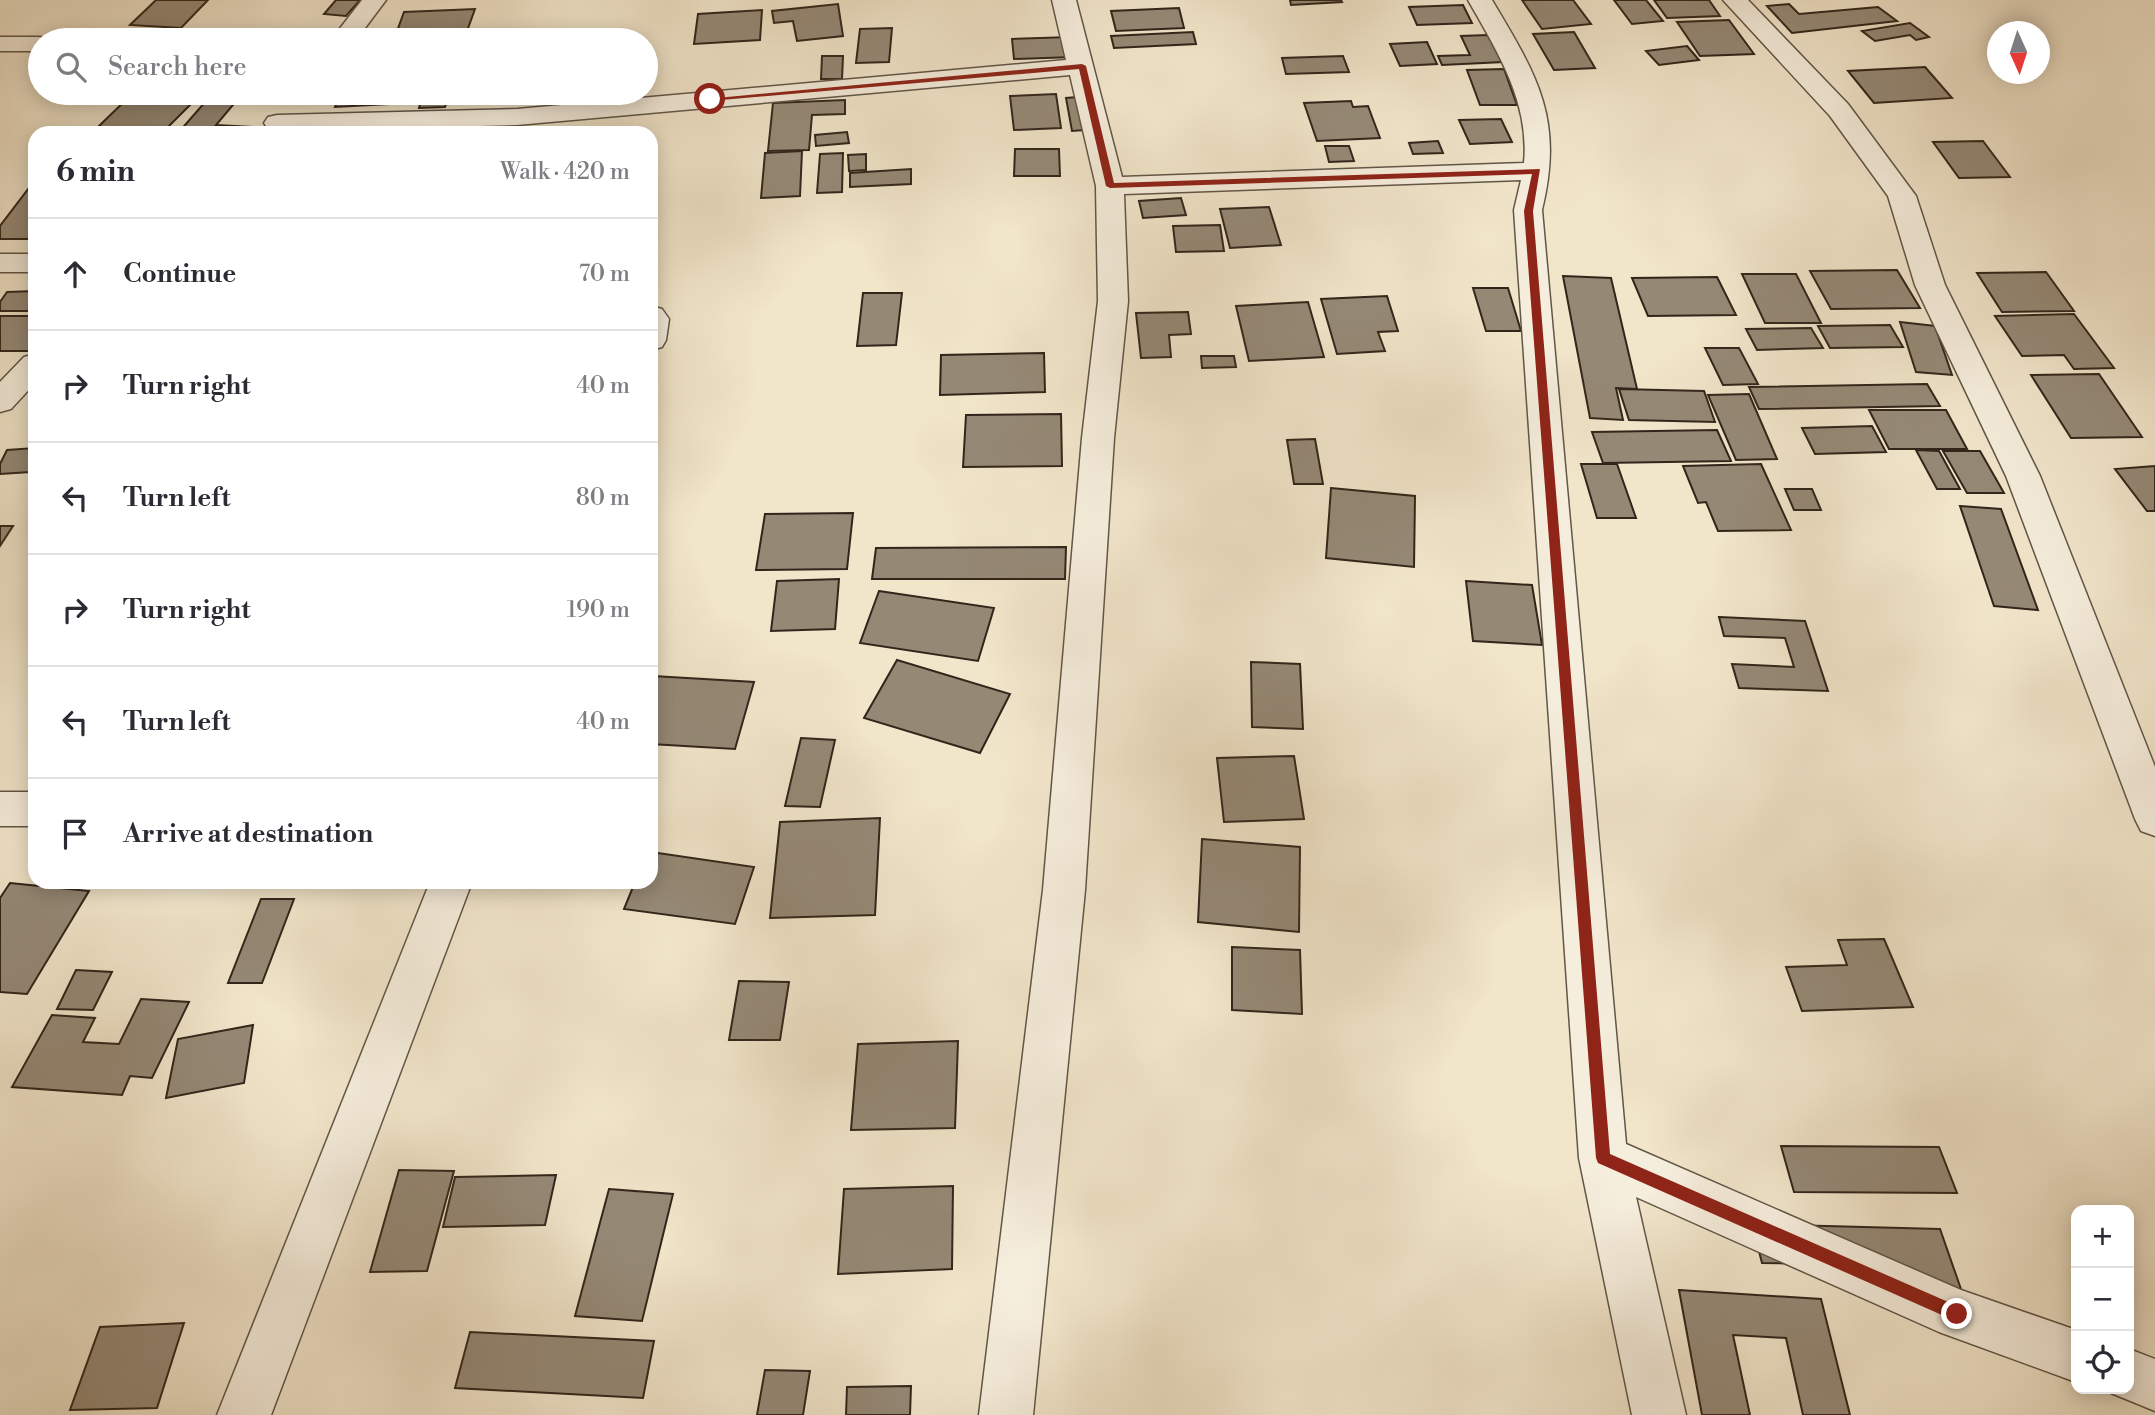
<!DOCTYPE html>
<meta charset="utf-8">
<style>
:root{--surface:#fff;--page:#f2f2f3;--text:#2b2b33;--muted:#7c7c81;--line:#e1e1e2}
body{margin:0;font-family:"Libre Bodoni",serif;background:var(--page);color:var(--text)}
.controls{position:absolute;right:21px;bottom:21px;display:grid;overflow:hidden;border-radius:14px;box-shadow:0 4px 18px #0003}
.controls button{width:63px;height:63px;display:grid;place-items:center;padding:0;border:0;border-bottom:2px solid var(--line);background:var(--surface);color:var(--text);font:35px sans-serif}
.compass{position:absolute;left:1987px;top:21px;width:63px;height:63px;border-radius:50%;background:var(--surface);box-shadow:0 4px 18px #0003;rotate:177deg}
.stop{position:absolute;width:21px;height:21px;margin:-16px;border:5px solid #8f2418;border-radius:50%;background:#fff}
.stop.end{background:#8f2418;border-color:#fff;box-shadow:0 2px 7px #0008}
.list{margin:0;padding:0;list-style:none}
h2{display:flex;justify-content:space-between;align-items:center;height:91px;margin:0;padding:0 28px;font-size:30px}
h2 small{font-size:23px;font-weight:400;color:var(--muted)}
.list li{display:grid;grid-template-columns:46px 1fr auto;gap:21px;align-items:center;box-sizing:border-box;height:112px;padding:0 28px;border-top:2px solid var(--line)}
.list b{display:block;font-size:26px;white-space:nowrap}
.list em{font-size:23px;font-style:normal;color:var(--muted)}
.icon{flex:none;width:38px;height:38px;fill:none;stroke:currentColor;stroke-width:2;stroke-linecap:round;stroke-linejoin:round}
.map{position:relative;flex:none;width:2155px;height:1415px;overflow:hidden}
.search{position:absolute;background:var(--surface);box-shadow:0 4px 18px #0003;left:28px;top:28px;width:630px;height:77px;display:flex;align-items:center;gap:18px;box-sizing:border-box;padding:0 24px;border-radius:38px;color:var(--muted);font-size:26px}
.panel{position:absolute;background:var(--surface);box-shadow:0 4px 18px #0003;left:28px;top:126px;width:630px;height:763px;border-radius:21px}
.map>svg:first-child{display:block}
.building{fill:#958976;stroke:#31261b;stroke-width:2}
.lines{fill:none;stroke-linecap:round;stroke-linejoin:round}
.minor-casing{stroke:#615647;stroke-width:3}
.minor{fill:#f6eedd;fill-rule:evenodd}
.route{fill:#8f2418}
</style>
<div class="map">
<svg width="2155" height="1415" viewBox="0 0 2155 1415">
<rect width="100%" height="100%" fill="#f1e5ca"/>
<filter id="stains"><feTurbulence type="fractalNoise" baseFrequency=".00286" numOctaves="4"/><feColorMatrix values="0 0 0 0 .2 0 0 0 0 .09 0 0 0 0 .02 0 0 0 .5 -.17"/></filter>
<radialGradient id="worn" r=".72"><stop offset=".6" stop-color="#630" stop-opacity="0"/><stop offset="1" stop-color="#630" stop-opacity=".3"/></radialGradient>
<g class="building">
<polygon points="156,0 208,0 181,28 130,25"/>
<polygon points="336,0 360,0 346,16 324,14"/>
<polygon points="1290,0 1341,0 1342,2 1291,5"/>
<polygon points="1522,0 1573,0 1591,24 1542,29"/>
<polygon points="1614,0 1646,0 1663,21 1632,24"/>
<polygon points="1654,0 1709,0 1720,16 1667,18"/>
<polygon points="838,4 843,36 797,41 793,21 774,23 772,11"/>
<polygon points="1789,4 1799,14 1878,7 1897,21 1792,33 1767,6"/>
<polygon points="1463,5 1472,23 1417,25 1409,7"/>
<polygon points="1179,8 1184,28 1116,31 1111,11"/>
<polygon points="475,9 467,31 396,34 404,12"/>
<polygon points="762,10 760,40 694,44 698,14"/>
<polygon points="1729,20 1754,54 1700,56 1677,22"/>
<polygon points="1910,23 1929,37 1916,40 1910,35 1875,41 1862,31"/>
<polygon points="892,28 889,62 856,63 860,29"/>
<polygon points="1193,32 1196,44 1114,48 1111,36"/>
<polygon points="1574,32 1595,68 1554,70 1533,34"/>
<polygon points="1488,35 1503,62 1442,65 1438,56 1470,55 1461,36"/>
<polygon points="1071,37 1074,57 1014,59 1012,39"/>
<polygon points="1427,42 1437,64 1400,66 1390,44"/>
<polygon points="1687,46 1699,60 1659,65 1646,51"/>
<polygon points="822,56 843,56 842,79 821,79"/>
<polygon points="1343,56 1349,72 1286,74 1282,58"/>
<polygon points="1925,67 1952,98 1874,103 1848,71"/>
<polygon points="1504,69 1517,105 1480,105 1467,70"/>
<polygon points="133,93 202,93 162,133 97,128"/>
<polygon points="213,93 243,93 216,125 251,127 246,133 178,133"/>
<polygon points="341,93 394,93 389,104 335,107"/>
<polygon points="424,93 450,93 445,107 419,108"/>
<polygon points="476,93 531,93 476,101"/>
<polygon points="1056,94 1061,128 1014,130 1010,96"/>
<polygon points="1092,96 1098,129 1072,131 1066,98"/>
<polygon points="845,100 845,114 812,115 809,150 768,151 773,103"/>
<polygon points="1351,101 1353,107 1368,106 1380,138 1317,141 1304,103"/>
<polygon points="1501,119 1512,142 1470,144 1459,120"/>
<polygon points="847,132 849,143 816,146 815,135"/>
<polygon points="1438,141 1443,153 1413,154 1409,143"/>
<polygon points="1983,141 2010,177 1959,178 1933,142"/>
<polygon points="1325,146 1349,146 1354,161 1329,162"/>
<polygon points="1015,149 1059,149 1060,176 1014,176"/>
<polygon points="802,151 800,196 761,198 765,153"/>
<polygon points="843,153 842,192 817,193 820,154"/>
<polygon points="866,154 866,170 849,171 848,155"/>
<polygon points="911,169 911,184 850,187 850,173"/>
<polygon points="35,180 35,239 0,239 0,226"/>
<polygon points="1181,198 1186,215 1143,218 1139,201"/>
<polygon points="1269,207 1281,245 1230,248 1220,209"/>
<polygon points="1220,225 1224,251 1176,252 1173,226"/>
<polygon points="1897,270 1920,308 1831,309 1810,271"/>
<polygon points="2046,272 2074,311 2002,312 1977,273"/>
<polygon points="1742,274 1796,274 1821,323 1765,323"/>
<polygon points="1563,276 1611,278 1637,389 1616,388 1623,420 1590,418"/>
<polygon points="1717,277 1736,315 1648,316 1632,278"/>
<polygon points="1473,288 1508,288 1521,331 1486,331"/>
<polygon points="35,291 35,311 0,311 0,302 7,292"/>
<polygon points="863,293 902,293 896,345 857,346"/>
<polygon points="1387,296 1398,331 1378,332 1385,351 1337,354 1321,299"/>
<polygon points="1308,302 1324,357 1249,361 1236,306"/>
<polygon points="1188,312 1191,334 1169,335 1171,357 1141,358 1136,313"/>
<polygon points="2074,314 2114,368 2074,369 2064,355 2022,356 1995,316"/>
<rect x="0" y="316" width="35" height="35"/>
<polygon points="1900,322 1935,326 1952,375 1916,372"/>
<polygon points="1890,325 1903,347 1830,348 1818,326"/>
<polygon points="1811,328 1823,348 1757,350 1746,329"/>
<polygon points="1705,348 1739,348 1758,384 1723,385"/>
<polygon points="1044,353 1045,392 940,395 941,355"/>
<polygon points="1201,356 1234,356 1236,367 1202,368"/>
<polygon points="2099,374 2142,437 2071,438 2031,375"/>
<polygon points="1927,384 1940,406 1759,409 1749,387"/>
<polygon points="1619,389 1704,391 1715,422 1629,420"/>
<polygon points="1749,394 1777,459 1736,460 1708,395"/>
<polygon points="1869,410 1946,410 1967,449 1889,449"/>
<polygon points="1061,414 1062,466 963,467 966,415"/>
<polygon points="1872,426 1886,452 1815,454 1802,428"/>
<polygon points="1717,430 1731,461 1603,463 1592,432"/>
<polygon points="1315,439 1323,484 1294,484 1287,440"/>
<polygon points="35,448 35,461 30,472 0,474 0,464 7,450"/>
<polygon points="1916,450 1939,451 1960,489 1937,489"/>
<polygon points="1943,451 1980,451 2004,493 1967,493"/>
<polygon points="1581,464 1617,464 1636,518 1597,518"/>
<polygon points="1761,464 1791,530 1718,531 1706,502 1698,503 1683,466"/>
<polygon points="2155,466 2155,511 2147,511 2115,469"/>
<polygon points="1331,488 1415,496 1414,567 1326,558"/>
<polygon points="1785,489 1812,489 1821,510 1794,510"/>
<polygon points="1960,506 2001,509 2038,610 1994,606"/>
<polygon points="853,513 847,569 756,570 765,514"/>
<polygon points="0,526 13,526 0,546"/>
<polygon points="1066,547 1065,579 872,579 876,548"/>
<polygon points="839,579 835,629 771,631 777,581"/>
<polygon points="1466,581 1532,585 1542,645 1473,641"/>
<polygon points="879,591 994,608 978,661 860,643"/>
<polygon points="1719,617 1805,621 1828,691 1739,688 1732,664 1794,667 1785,638 1724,636"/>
<polygon points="897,660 1010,694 980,753 864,718"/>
<polygon points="1251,662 1300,664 1303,729 1252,727"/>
<polygon points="653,676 754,682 735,749 651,744"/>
<polygon points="801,738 835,740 820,807 785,806"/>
<polygon points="1294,756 1304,819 1224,822 1217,758"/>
<polygon points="880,818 875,915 770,918 780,822"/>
<polygon points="1202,839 1300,847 1299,932 1198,922"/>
<polygon points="651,852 754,867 735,924 624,909 635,882 651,882"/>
<polygon points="10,883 89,891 27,994 0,992 0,898"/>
<polygon points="261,899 294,899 262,983 228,983"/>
<polygon points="1884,939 1913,1007 1802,1011 1786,967 1847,965 1838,940"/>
<polygon points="1232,947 1300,950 1302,1014 1232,1010"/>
<polygon points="76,970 112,972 93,1010 57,1009"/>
<polygon points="739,981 789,982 780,1040 729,1040"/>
<polygon points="141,999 189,1002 152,1078 130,1076 122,1095 12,1087 52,1015 95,1018 83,1042 119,1044"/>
<polygon points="253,1025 244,1083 166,1098 178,1039"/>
<polygon points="958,1041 955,1128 851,1130 858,1044"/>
<polygon points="1781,1146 1939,1147 1957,1193 1794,1192"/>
<polygon points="399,1170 454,1171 427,1271 370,1272"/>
<polygon points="556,1175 545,1225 443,1227 455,1177"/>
<polygon points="953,1186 952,1269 838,1274 844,1189"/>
<polygon points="609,1189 673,1194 642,1321 575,1316"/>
<polygon points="1752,1224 1940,1229 1962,1292 1869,1265 1762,1263"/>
<polygon points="1679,1290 1821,1299 1850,1415 1803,1415 1786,1338 1733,1335 1750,1415 1702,1415"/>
<polygon points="184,1323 157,1408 70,1410 100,1327"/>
<polygon points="470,1332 654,1341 643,1398 455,1388"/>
<polygon points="765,1370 810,1371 803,1415 757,1415"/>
<polygon points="911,1386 910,1415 846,1415 847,1387"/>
</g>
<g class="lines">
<defs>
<g id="minor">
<polygon points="362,0 386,0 356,40 331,40"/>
<path d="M1052 0H1076L1122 177 1524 163C1530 102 1497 51 1468 0H1492C1538 77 1564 119 1542 210L1626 1144 1961 1290 2076 1330V1382L1939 1332 1636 1197 1686 1415H1632L1579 1158 1514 210 1521 180 1124 194 1128 301 1114 438 1085 890 1033 1415H979L1043 890 1082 438 1098 301 1096 186 1070 75 517 125 277 131 268 129 264 123 268 117 277 115 517 109 1066 60Z"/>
<polygon points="1723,0 1748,0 1848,104 1916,196 1945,285 2040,476 2155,767 2155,836 2141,831 2135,819 2006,476 1915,285 1888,196 1830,116"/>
<polygon points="0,37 40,37 50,40 40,40 40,51 0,51"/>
<rect x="0" y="254" width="35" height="18"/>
<polygon points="651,306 662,309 669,319 666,340 662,347 651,350"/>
<polygon points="35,354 35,383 11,409 0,412 0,382 24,357"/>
<rect x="0" y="792" width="35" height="34"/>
<polygon points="430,882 472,882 271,1415 217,1415"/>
<polygon points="2129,1349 2155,1359 2155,1411 2111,1393 2109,1389 2129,1389"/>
</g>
</defs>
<use href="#minor" class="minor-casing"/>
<use href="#minor" class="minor"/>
</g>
<polygon class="route" points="1082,64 1086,66 1114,183 1540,169 1533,211 1610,1154 1962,1308 1962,1319 1951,1319 1598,1163 1596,1158 1524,211 1532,174 1110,188 1106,186 1079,69 710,101 706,99"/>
<rect width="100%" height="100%" filter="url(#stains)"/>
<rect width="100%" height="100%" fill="url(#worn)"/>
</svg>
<div class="controls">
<button>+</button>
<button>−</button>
<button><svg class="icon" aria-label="locate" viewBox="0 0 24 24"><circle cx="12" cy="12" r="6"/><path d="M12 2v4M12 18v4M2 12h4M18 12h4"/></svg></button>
</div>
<svg class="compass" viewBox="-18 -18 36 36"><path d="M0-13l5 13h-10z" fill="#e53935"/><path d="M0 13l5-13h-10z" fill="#7c7c81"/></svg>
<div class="stop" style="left:710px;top:99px"></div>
<div class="stop end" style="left:1957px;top:1314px"></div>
<div class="search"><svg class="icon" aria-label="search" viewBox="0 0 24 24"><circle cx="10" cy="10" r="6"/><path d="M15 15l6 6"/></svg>Search here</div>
<section class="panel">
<h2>6 min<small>Walk · 420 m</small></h2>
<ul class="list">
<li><svg class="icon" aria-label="ahead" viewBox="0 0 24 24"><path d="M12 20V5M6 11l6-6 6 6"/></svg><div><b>Continue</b></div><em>70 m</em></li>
<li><svg class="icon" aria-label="right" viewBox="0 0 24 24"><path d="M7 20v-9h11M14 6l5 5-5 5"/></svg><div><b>Turn right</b></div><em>40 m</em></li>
<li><svg class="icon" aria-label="left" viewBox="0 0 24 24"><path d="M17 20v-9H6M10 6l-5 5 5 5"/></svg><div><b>Turn left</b></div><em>80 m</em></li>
<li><svg class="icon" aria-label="right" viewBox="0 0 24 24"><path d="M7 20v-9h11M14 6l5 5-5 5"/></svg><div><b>Turn right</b></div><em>190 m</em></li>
<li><svg class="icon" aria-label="left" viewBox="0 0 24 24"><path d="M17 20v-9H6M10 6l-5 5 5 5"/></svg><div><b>Turn left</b></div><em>40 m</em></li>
<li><svg class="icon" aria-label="arrive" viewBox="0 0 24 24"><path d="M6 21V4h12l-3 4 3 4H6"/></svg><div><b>Arrive at destination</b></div></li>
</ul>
</section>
</div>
